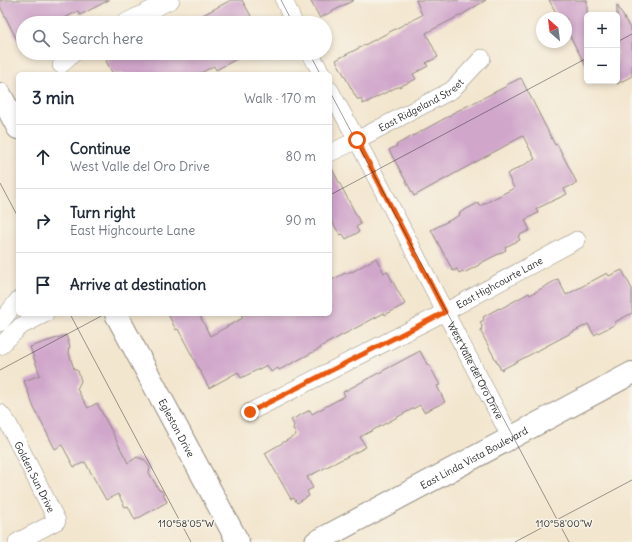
<!DOCTYPE html>
<meta charset="utf-8">
<style>
:root{--surface:#fff;--page:#f6f6f7;--text:#1f2937;--muted:#747a83;--line:#e0e1e3}
body{margin:0;font-family:Delius,sans-serif;background:var(--page);color:var(--text)}
.controls{position:absolute;right:12px;top:12px;display:grid;overflow:hidden;border-radius:6px;box-shadow:0 2px 6px #0003}
.controls button{width:36px;height:36px;display:grid;place-items:center;padding:0;border:0;border-bottom:1px solid var(--line);background:var(--surface);color:var(--text);font:20px sans-serif}
.compass{position:absolute;left:536px;top:12px;width:36px;height:36px;border-radius:50%;background:var(--surface);box-shadow:0 2px 6px #0003;rotate:332deg}
.stop{position:absolute;width:12px;height:12px;margin:-9px;border:3px solid #ea580c;border-radius:50%;background:#fff}
.stop.end{background:#ea580c;border-color:#fff;box-shadow:0 1px 4px #0008}
.list{margin:0;padding:0;list-style:none}
h2{display:flex;justify-content:space-between;align-items:center;height:52px;margin:0;padding:0 16px;font-size:17px}
h2 small{font-size:13px;font-weight:400;color:var(--muted)}
.list li{display:grid;grid-template-columns:26px 1fr auto;gap:12px;align-items:center;box-sizing:border-box;height:64px;padding:0 16px;border-top:1px solid var(--line)}
.list b{display:block;font-size:15px;white-space:nowrap}
.list p{margin:0;font-size:13px;white-space:nowrap;color:var(--muted)}
.list em{font-size:13px;font-style:normal;color:var(--muted)}
.icon{flex:none;width:22px;height:22px;fill:none;stroke:currentColor;stroke-width:2;stroke-linecap:round;stroke-linejoin:round}
.map{position:relative;flex:none;width:632px;height:542px;overflow:hidden}
.search{position:absolute;background:var(--surface);box-shadow:0 2px 6px #0003;left:16px;top:16px;width:316px;height:44px;display:flex;align-items:center;gap:10px;box-sizing:border-box;padding:0 14px;border-radius:22px;color:var(--muted);font-size:15px}
.panel{position:absolute;background:var(--surface);box-shadow:0 2px 6px #0003;left:16px;top:72px;width:316px;height:244px;border-radius:6px}
.map>svg:first-child{display:block}
.building{fill:#d0a6cb}
.lines{fill:none;stroke-linecap:round;stroke-linejoin:round}
.minor-casing{stroke:#8f887d;stroke-width:18}
.tertiary-casing{stroke:#8f887d;stroke-width:24}
.minor{stroke:#fff;stroke-width:17}
.tertiary{stroke:#fff;stroke-width:22}
.route{stroke:#ea580c;stroke-width:5}
.ticks{fill:none;stroke:#2b2b2b;stroke-width:1;stroke-opacity:0.45}
.labels{text-anchor:middle;stroke-width:3;stroke-linejoin:round;paint-order:stroke}
.street-label{font-size:10px;fill:#2b2b2b;stroke:#f7f3e8}
.ticks-label{font-size:10px;text-anchor:middle;fill:#2b2b2b;stroke:#f7f3e8;stroke-width:3;stroke-linejoin:round;paint-order:stroke}
</style>
<div class="map">
<svg width="632" height="542" viewBox="0 0 632 542">
<rect width="100%" height="100%" fill="#f7f3e8"/>
<filter id="ink" filterUnits="userSpaceOnUse"><feTurbulence type="fractalNoise" baseFrequency=".025" numOctaves="2"/><feDisplacementMap in="SourceGraphic" scale="8" xChannelSelector="R" yChannelSelector="G"/><feConvolveMatrix kernelMatrix="1 2 1 2 8 2 1 2 1" color-interpolation-filters="sRGB"/></filter>
<filter id="wash" filterUnits="userSpaceOnUse"><feTurbulence type="fractalNoise" baseFrequency=".012" numOctaves="4" result="noise"/><feDisplacementMap in="SourceGraphic" scale="16" xChannelSelector="R" yChannelSelector="G"/><feGaussianBlur stdDeviation="0.9" result="paint"/><feColorMatrix in="noise" values="0 0 0 0 0 0 0 0 0 0 0 0 0 0 0 0 0 1.4 0 .05"/><feComposite in="paint" operator="in"/></filter>
<g filter="url(#wash)">
<rect width="100%" height="100%" fill="#f3e6cf"/>
<g id="blocks">
<g class="building">
<polygon points="0,0 109,0 80,15 78,11 55,23 23,23 23,52 0,6"/>
<polygon points="231,0 242,0 255,23 188,23"/>
<polygon points="310,0 354,0 320,18"/>
<polygon points="416,0 486,0 463,14 426,33 438,57 426,63 428,66 413,74 416,79 399,87 398,87 395,88 363,104 361,99 357,99 336,60 422,15"/>
<polygon points="549,0 587,0 587,68 566,29 566,18 559,18"/>
<polygon points="617,5 632,32 632,76 617,84"/>
<polygon points="112,53 248,53 216,70 214,66 199,74 113,74 106,61 114,57"/>
<polygon points="521,78 555,145 557,144 577,183 564,189 567,194 536,209 538,213 525,220 530,230 518,236 520,240 505,247 506,250 479,264 479,265 464,273 463,271 459,273 457,269 453,271 431,230 460,215 459,213 478,203 480,206 514,188 507,174 535,159 523,136 414,196 389,150 397,146 396,145 451,115 451,114 507,86 506,85"/>
<polygon points="330,165 361,224 356,227 359,232 346,239 343,234 340,235 330,218"/>
<polygon points="376,258 384,273 387,271 405,304 385,315 384,313 320,347 321,348 279,370 278,368 271,372 267,365 241,378 238,372 209,388 178,329 176,330 168,314 199,314 210,336 243,318 241,314 330,314 330,281 345,273 346,274 351,271 352,272"/>
<polygon points="622,270 632,289 632,313 615,322 616,324 594,335 588,324 501,370 481,332 482,326 480,322 484,320 483,317 499,308 500,309 529,293 530,295 558,279 566,295 607,273 609,276"/>
<polygon points="66,335 70,347 68,350 74,369 78,371 81,381 77,389 88,408 97,403 128,463 137,457 145,460 150,468 149,473 159,490 162,491 167,502 135,520 128,506 125,507 118,494 106,500 85,462 74,467 62,445 55,449 34,408 24,381 40,375 30,347"/>
<polygon points="420,351 428,366 429,365 440,385 437,386 445,402 424,412 420,405 360,437 366,447 307,477 313,488 307,491 309,496 297,503 294,498 291,499 265,453 296,435 293,429 294,425 291,420 310,410 312,414 345,396 343,392"/>
</g>
</g>
</g>
<g filter="url(#ink)">
<use href="#blocks" fill-opacity="0" stroke="#8f887d" stroke-width="1"/>
<g class="lines">
<defs>
<g id="minor">
<polyline points="284,0 294,23"/>
<polyline points="124,23 171,0"/>
<polyline points="310,53 322,74"/>
<polyline points="61,65 74,53"/>
<path id="s1" d="M330 90 357 140 445 312 511 438"/>
<path id="s2" d="M330 153 357 140 452 90 482 58"/>
<polyline points="0,323 18,300"/>
<polyline points="0,346 21,326 45,314"/>
<path id="s3" d="M250 412 445 312 577 240"/>
<path id="s4" d="M0 413 8 423 57 521 17 542"/>
</g>
<g id="tertiary">
<polyline points="0,94 18,128"/>
<path id="s5" d="M116 314 238 542"/>
<path id="s6" d="M316 542 632 373"/>
</g>
</defs>
<use href="#minor" class="minor-casing"/>
<use href="#tertiary" class="tertiary-casing"/>
<use href="#minor" class="minor"/>
<use href="#tertiary" class="tertiary"/>
</g>
</g>
<g class="lines" filter="url(#ink)">
<polyline class="route" points="250,412 445,312 357,140"/>
</g>
<path class="ticks" d="M281 0 293 23M617 42 632 34M309 53 320 74M330 92 569 542M0 183 18 217M330 195 587 58M70 314 191 542M0 370 105 314M515 542 632 480"/>
<g class="labels">
<g class="street-label">
<text dy="4" stroke="none"><textPath href="#s2" startOffset="103">East Ridgeland Street</textPath></text>
<text dy="4" stroke="none"><textPath href="#s3" startOffset="281">East Highcourte Lane</textPath></text>
<text dy="4" stroke="none"><textPath href="#s1" startOffset="316">West Valle del Oro Drive</textPath></text>
<text dy="4" stroke="none"><textPath href="#s5" startOffset="129">Egleston Drive</textPath></text>
<text dy="4" stroke="none"><textPath href="#s6" startOffset="179">East Linda Vista Boulevard</textPath></text>
<text dy="4" stroke="none"><textPath href="#s4" startOffset="73">Golden Sun Drive</textPath></text>
</g>
</g>
<g class="ticks-label">
<text x="186" y="527">110°58'05"W</text>
<text x="564" y="527">110°58'00"W</text>
</g>
</svg>
<div class="controls">
<button>+</button>
<button>−</button>
</div>
<svg class="compass" viewBox="-18 -18 36 36"><path d="M0-13l5 13h-10z" fill="#e53935"/><path d="M0 13l5-13h-10z" fill="#747a83"/></svg>
<div class="stop" style="left:357px;top:140px"></div>
<div class="stop end" style="left:250px;top:412px"></div>
<div class="search"><svg class="icon" aria-label="search" viewBox="0 0 24 24"><circle cx="10" cy="10" r="6"/><path d="M15 15l6 6"/></svg>Search here</div>
<section class="panel">
<h2>3 min<small>Walk · 170 m</small></h2>
<ul class="list">
<li><svg class="icon" aria-label="ahead" viewBox="0 0 24 24"><path d="M12 20V5M6 11l6-6 6 6"/></svg><div><b>Continue</b><p>West Valle del Oro Drive</p></div><em>80 m</em></li>
<li><svg class="icon" aria-label="right" viewBox="0 0 24 24"><path d="M7 20v-9h11M14 6l5 5-5 5"/></svg><div><b>Turn right</b><p>East Highcourte Lane</p></div><em>90 m</em></li>
<li><svg class="icon" aria-label="arrive" viewBox="0 0 24 24"><path d="M6 21V4h12l-3 4 3 4H6"/></svg><div><b>Arrive at destination</b></div></li>
</ul>
</section>
</div>
